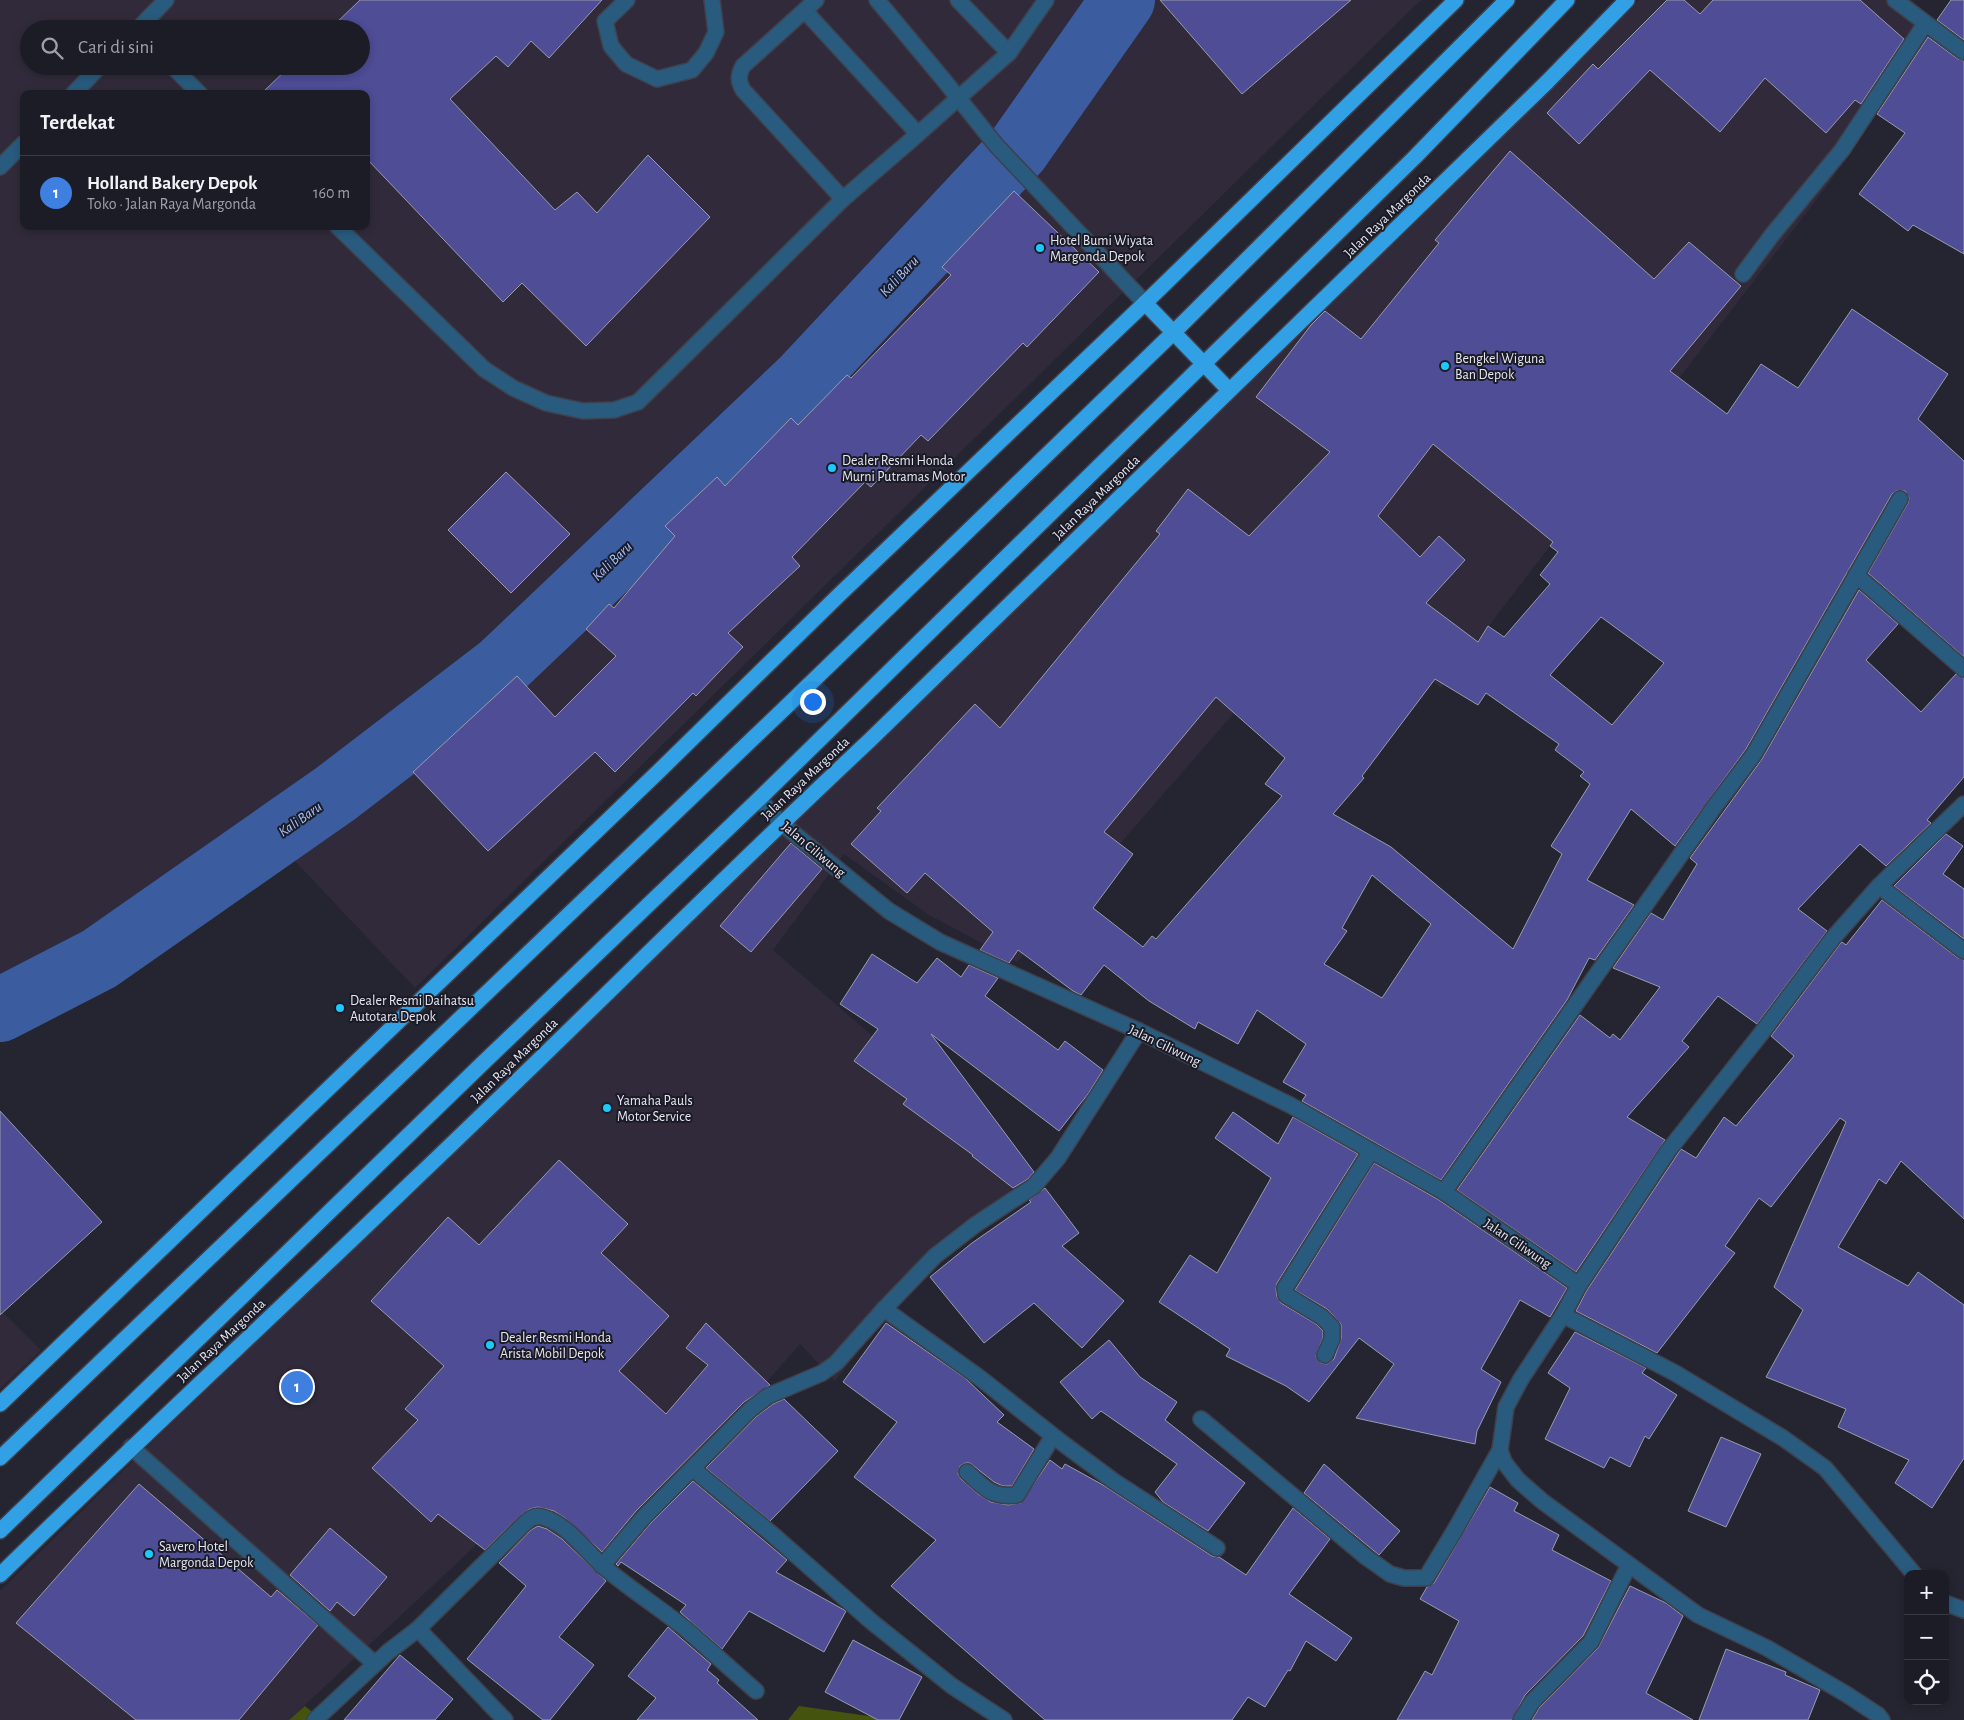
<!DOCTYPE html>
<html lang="id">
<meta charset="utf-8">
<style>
:root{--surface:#1b1c25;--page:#24252d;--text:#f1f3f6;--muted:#a0a1a7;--line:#393a42;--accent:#1dc9fc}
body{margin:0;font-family:"Alegreya Sans",sans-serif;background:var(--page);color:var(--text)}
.controls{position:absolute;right:15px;bottom:15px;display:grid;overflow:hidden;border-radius:10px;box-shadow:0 2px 8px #0003}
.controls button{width:45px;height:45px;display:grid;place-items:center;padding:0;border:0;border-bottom:1px solid var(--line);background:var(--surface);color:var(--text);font:25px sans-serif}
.you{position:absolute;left:812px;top:701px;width:18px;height:18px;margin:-12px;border:4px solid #fff;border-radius:50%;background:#1a73e8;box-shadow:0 0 0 8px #1a73e833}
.badge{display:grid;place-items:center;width:32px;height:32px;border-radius:50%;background:var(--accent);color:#fff;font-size:16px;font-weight:700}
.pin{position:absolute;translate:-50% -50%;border:2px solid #fff;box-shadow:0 1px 5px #0006}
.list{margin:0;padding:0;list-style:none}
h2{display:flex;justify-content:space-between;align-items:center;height:65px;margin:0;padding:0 20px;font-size:21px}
h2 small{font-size:16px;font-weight:400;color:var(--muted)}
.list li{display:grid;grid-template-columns:32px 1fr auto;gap:15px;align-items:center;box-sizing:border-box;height:75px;padding:0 20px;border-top:1px solid var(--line)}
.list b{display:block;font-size:19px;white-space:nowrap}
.list p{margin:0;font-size:16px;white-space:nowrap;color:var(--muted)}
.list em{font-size:16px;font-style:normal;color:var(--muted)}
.icon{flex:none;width:28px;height:28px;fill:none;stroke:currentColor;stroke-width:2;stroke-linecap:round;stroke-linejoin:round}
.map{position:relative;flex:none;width:1964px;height:1720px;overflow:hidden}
.search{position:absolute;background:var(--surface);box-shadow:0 2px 8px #0003;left:20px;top:20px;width:350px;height:55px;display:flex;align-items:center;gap:12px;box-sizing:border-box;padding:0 18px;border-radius:28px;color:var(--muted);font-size:19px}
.panel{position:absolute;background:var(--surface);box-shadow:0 2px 8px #0003;left:20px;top:90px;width:350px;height:140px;border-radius:10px}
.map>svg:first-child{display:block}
.commercial{fill:#302a3a;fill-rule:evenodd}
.forest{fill:#44530d}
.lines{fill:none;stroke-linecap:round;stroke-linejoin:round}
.river{stroke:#3b5da0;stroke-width:64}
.building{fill:#4e4d96;stroke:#9a9cac;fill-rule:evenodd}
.minor-casing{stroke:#3f404c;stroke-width:18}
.highway-casing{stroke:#3f404c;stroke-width:18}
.minor{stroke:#285b7d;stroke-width:15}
.highway{stroke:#31a0e5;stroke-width:15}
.poi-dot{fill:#1dc9fc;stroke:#1a1b27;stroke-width:2}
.labels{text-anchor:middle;stroke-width:4;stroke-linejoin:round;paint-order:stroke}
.street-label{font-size:14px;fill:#e7e7f0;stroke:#1a1b27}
.poi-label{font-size:14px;fill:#e7e7f0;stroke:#1a1b27;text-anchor:start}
.water-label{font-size:15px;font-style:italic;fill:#a5c2fc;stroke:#1a1b27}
</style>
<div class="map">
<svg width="1964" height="1720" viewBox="0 0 1964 1720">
<rect width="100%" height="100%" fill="#242531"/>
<g class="commercial">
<path d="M0 0H1421L415 988 271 836 0 993ZM29 29H361V66H29ZM24 94H366V226H24Z"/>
<polygon points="1639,0 1912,0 1928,20 1830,182 1441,688 1329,604 1017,962 929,915 844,854 773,950 869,1033 928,1089 959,1071 1024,1178 927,1266 835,1381 800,1344 622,1546 550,1476 289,1720 0,1720 0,1591 801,807"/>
<polygon points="0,1310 41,1350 0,1389"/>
</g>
<g class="forest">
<polygon points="305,1706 322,1720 289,1720"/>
<polygon points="799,1706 896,1720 788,1720"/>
</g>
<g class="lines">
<polyline class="river" points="0,1010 99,959 335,794 501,667 802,381 1017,151 1123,0"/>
</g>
<g class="building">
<polygon points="360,0 602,0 549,58 531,41 508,67 496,56 450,99 555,210 577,192 597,213 648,155 710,217 586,346 522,283 503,302 366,158 366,94 261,94 290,66 361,66 361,29 330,29"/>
<polygon points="1160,0 1351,0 1242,94"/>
<polygon points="1667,0 1684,0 1700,14 1713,0 1860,0 1904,39 1861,104 1855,100 1826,133 1765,78 1720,132 1650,70 1579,144 1547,113 1593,64 1598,69"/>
<polygon points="1951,0 1964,0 1964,40 1937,20"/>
<polygon points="1928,37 1958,59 1964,61 1964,254 1913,225 1908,231 1859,194 1905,133 1877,114"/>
<path d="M1510 151 1654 279 1689 242 1741 286 1670 371 1727 414 1761 364 1798 388 1852 309 1948 374 1918 419 1964 461V657L1868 573 1908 503 1909 498 1905 491H1896L1892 494 1746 749 1675 846 1631 809 1587 880 1634 905 1595 960 1589 958 1567 1000 1441 1180 1302 1101 1306 1095 1283 1082 1306 1044 1257 1010 1238 1044 1198 1022 1195 1029 1149 1001 1104 965 1081 995 1073 991 1018 950 1009 963 980 950 993 932 925 873 907 893 851 844 881 811 877 808 975 704 1000 728 1160 534 1156 531 1188 489 1249 536 1330 452 1256 397 1311 325 1325 311 1361 339 1439 243 1435 240ZM1433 444 1553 542 1550 546 1558 552 1540 575 1550 584 1504 637 1488 626 1478 642 1426 603 1465 560 1439 536 1420 557 1378 516ZM1601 617 1664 663 1612 725 1550 675ZM1435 679 1478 705 1486 693 1559 744 1555 750 1584 772 1580 776 1590 784 1551 846 1562 854 1513 949 1391 847 1333 814 1364 778 1362 776ZM1216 697 1285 758 1265 784 1282 796 1156 939 1152 936 1143 947 1093 908 1133 854 1104 832ZM1372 875 1431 924 1382 998 1324 964 1347 931 1342 928Z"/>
<polygon points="1014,191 1099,272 1027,347 1023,343 928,441 921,435 871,487 865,482 792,557 800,566 728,633 743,647 696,696 693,693 615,772 595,752 488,851 413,772 517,676 555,717 616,656 586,629 609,604 614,608 675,536 665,526 717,477 725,486 791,418 798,425 847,375 851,378 951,275 942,267"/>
<polygon points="506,472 570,534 511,593 448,530"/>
<polygon points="1859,590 1898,624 1866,660 1921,712 1956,674 1964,678 1964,777 1927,820 1931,823 1886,866 1860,844 1798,909 1827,931 1757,1024 1718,996 1682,1041 1689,1047 1627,1117 1665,1140 1576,1272 1457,1190 1580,1015 1610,1038 1613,1034 1620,1040 1660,987 1613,968 1651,913 1663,920 1697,864 1690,858 1762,759"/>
<polygon points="1946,834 1963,846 1943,874 1964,889 1964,939 1894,886"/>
<polygon points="791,843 822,869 751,952 720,926"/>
<polygon points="1882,900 1958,958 1964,960 1964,1219 1901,1161 1886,1184 1879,1179 1838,1247 1908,1286 1918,1272 1964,1305 1964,1458 1932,1508 1895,1483 1909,1460 1838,1427 1846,1409 1766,1377 1803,1310 1774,1287 1846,1122 1840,1118 1771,1207 1759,1198 1725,1246 1735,1253 1657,1353 1576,1311 1587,1290 1681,1149 1696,1158 1724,1117 1736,1126 1794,1056 1771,1036 1840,944 1842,942 1846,945"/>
<polygon points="872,954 917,983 937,958 961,977 969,965 998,978 985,996 1058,1050 1065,1041 1103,1070 1088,1094 1059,1131 931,1034 1034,1172 1028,1179 1013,1188 972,1156 973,1155 903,1104 907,1099 854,1061 878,1029 840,1004"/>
<polygon points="0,1111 102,1222 0,1315"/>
<polygon points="1233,1112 1278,1144 1293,1117 1358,1154 1277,1283 1276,1289 1277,1297 1281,1303 1316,1324 1323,1331 1323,1337 1316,1356 1321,1363 1327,1364 1334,1359 1341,1339 1341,1324 1327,1309 1295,1290 1374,1163 1439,1200 1567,1288 1550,1317 1520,1300 1481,1369 1501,1382 1477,1431 1475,1444 1356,1418 1394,1364 1359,1338 1309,1402 1286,1386 1226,1356 1230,1349 1159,1302 1190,1255 1217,1273 1271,1178 1215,1138"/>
<polygon points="559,1160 628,1224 601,1253 669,1316 619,1371 666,1414 708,1365 686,1348 706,1323 770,1385 744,1402 636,1511 602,1552 565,1518 554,1511 538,1507 530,1509 522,1514 485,1550 438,1514 431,1522 372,1468 418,1420 405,1409 444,1366 371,1301 448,1217 479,1245"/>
<polygon points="1045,1188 1079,1233 1062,1246 1124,1301 1082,1348 1034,1303 984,1343 930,1277 972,1243 1031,1202 1029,1200"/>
<polygon points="886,1323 965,1378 1004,1415 997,1422 1034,1449 1012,1486 1003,1486 994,1482 970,1463 965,1463 960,1466 958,1474 961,1479 978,1494 991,1502 1008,1505 1021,1503 1050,1460 1062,1469 1065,1464 1103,1485 1212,1556 1219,1557 1246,1575 1293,1508 1330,1539 1289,1594 1352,1638 1336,1661 1306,1641 1290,1671 1288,1670 1265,1707 1248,1697 1232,1720 1045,1720 891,1586 936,1540 854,1477 897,1422 843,1382"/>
<polygon points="1575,1332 1646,1368 1642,1373 1677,1395 1649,1439 1645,1436 1630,1467 1610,1457 1604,1468 1545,1439 1570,1388 1548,1373"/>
<polygon points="1109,1340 1140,1377 1177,1402 1165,1420 1245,1483 1208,1531 1163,1502 1155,1492 1177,1464 1101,1411 1092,1419 1060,1382"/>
<polygon points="784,1399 838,1451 770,1521 706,1468 757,1416 773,1404"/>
<polygon points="1721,1437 1761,1454 1726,1527 1688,1511"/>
<polygon points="1324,1464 1400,1531 1379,1555 1304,1493"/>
<polygon points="693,1481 787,1560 776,1572 846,1611 824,1652 749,1611 722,1649 680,1612 686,1605 621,1562 618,1566 616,1564 650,1524"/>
<polygon points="139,1484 271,1597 277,1590 318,1625 239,1720 136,1720 16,1623"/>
<polygon points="1490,1487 1518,1503 1514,1511 1559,1535 1552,1550 1611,1581 1583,1636 1525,1695 1512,1720 1397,1720 1425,1671 1432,1675 1459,1621 1420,1599 1427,1587 1434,1583"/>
<polygon points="538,1526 547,1529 562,1539 606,1581 559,1637 594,1665 550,1720 543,1720 467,1659 526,1586 499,1563 531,1530"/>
<polygon points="330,1528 387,1577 354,1616 337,1602 330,1611 290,1575"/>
<polygon points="1630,1586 1666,1603 1683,1616 1646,1693 1693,1720 1532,1720 1539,1708 1598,1648"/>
<polygon points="668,1627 711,1664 707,1670 719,1680 717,1683 758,1720 637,1720 656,1698 628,1676"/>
<polygon points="853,1640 922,1677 899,1720 878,1720 825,1692"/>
<polygon points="1726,1649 1786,1672 1785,1675 1820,1690 1808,1720 1699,1720"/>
<polygon points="400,1655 453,1699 435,1720 344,1720"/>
</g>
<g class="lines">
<defs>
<g id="minor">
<polyline points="627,0 605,21 611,46 626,64 657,79 692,70 706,53 716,32 712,0"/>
<polyline points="877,0 943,79 996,145 1145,303"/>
<polyline points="958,0 1009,53"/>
<polyline points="1895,0 1964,52"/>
<polyline points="805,11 918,134 1009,53 1046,0"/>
<polyline points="138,29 166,0"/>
<polyline points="172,66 200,94"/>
<polyline points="73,94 100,66"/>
<polyline points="0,167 24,143"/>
<polyline points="843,199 918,134"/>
<path d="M337 226 484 369 513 388 546 403 583 411 614 410 638 402 843 199 743 90C738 81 738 75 743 66L816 0"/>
<polyline points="1743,274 1772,235 1842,150 1925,24"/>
<polyline points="1856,575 1964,669"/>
<polyline points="759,799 781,823 889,911 940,942 1139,1031 1290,1105 1444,1192 1579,1285"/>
<polyline points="1879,886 1964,951"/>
<polyline points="1444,1192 1712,810 1754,754 1900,499"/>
<polyline points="884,1309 980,1378 1061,1442 1115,1482 1217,1548"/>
<polyline points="1563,1315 1675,1373 1783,1438 1825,1468 1914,1574"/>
<polyline points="1325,1355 1332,1339 1332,1327 1322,1317 1286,1295 1285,1288 1371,1151"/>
<polyline points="1201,1419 1366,1557 1390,1574 1404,1578 1426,1578 1455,1530 1500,1450"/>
<polyline points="131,1447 375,1664"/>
<polyline points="693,1469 772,1534 872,1622 952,1686 1004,1720"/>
<path d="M967 1472C984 1488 992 1498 1017 1495L1053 1436"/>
<polyline points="602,1566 643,1518 751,1409 768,1396 822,1373 836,1363 884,1309 935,1256 975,1225 1034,1186 1058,1158 1139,1031"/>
<polyline points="1945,1603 1964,1610"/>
<path d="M418 1629 520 1528C526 1522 533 1514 542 1517 567 1523 586 1552 604 1567 631 1590 660 1608 687 1630 710 1650 733 1671 756 1691"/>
<polyline points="315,1720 388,1652 418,1629 505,1720"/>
<polyline points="1521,1720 1532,1702 1591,1642 1629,1565"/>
<polyline points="1882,1720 1878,1715 1846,1694 1767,1648 1698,1615 1542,1501 1518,1480 1504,1462 1500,1450 1506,1407 1521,1379 1563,1315 1579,1285 1668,1151 1760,1035 1833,938 1879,886 1964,804"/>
</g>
<g id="highway">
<polyline points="1145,303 1229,390"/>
<polyline points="0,1404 657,773 839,595 1145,303 1456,0"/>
<polyline points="0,1458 788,705 1174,332 1507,0"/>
<polyline points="0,1531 484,1062 759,799 1415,157 1567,0"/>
<path d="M0 1575C136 1442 275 1314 412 1182 566 1036 715 885 870 740L1547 82 1627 0"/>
</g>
</defs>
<use href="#minor" class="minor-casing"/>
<use href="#highway" class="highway-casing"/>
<use href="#minor" class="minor"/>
<use href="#highway" class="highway"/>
</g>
<g class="poi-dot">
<circle cx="1040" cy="248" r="5"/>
<circle cx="1445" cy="366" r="5"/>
<circle cx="832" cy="468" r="5"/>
<circle cx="340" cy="1008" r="5"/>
<circle cx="607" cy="1108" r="5"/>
<circle cx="490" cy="1345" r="5"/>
<circle cx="149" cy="1554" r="5"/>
</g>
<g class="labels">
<g class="street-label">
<text transform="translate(1387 215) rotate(-44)" y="5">Jalan Raya Margonda</text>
<text transform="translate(1096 497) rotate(-44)" y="5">Jalan Raya Margonda</text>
<text transform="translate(805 778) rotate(-43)" y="5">Jalan Raya Margonda</text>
<text transform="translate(814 849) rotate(40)" y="5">Jalan Ciliwung</text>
<text transform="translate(1165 1045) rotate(26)" y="5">Jalan Ciliwung</text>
<text transform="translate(514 1060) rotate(-44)" y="5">Jalan Raya Margonda</text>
<text transform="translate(1518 1243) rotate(34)" y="5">Jalan Ciliwung</text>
<text transform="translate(221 1340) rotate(-43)" y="5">Jalan Raya Margonda</text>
</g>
<g class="poi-label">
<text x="1050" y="245">Hotel Bumi Wiyata<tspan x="1050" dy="16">Margonda Depok</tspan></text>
<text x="1455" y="363">Bengkel Wiguna<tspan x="1455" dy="16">Ban Depok</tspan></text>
<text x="842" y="465">Dealer Resmi Honda<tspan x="842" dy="16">Murni Putramas Motor</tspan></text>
<text x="350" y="1005">Dealer Resmi Daihatsu<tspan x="350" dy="16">Autotara Depok</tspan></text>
<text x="617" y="1105">Yamaha Pauls<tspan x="617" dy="16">Motor Service</tspan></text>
<text x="500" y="1342">Dealer Resmi Honda<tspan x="500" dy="16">Arista Mobil Depok</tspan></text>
<text x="159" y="1551">Savero Hotel<tspan x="159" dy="16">Margonda Depok</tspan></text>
</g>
<g class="water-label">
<text transform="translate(899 276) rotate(-47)" y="5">Kali Baru</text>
<text transform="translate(612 561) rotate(-44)" y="5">Kali Baru</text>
<text transform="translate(300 819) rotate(-35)" y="5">Kali Baru</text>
</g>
</g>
</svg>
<div class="controls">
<button>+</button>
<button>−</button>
<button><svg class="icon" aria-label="locate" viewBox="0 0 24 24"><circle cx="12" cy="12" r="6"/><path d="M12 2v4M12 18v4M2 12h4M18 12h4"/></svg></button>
</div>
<div class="you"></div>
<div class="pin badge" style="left:297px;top:1387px;background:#3f7fe0">1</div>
<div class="search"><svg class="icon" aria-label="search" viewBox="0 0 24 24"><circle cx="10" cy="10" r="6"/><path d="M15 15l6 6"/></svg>Cari di sini</div>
<section class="panel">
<h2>Terdekat<small></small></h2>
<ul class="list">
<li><span class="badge" style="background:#3f7fe0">1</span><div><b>Holland Bakery Depok</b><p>Toko · Jalan Raya Margonda</p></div><em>160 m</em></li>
</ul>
</section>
</div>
